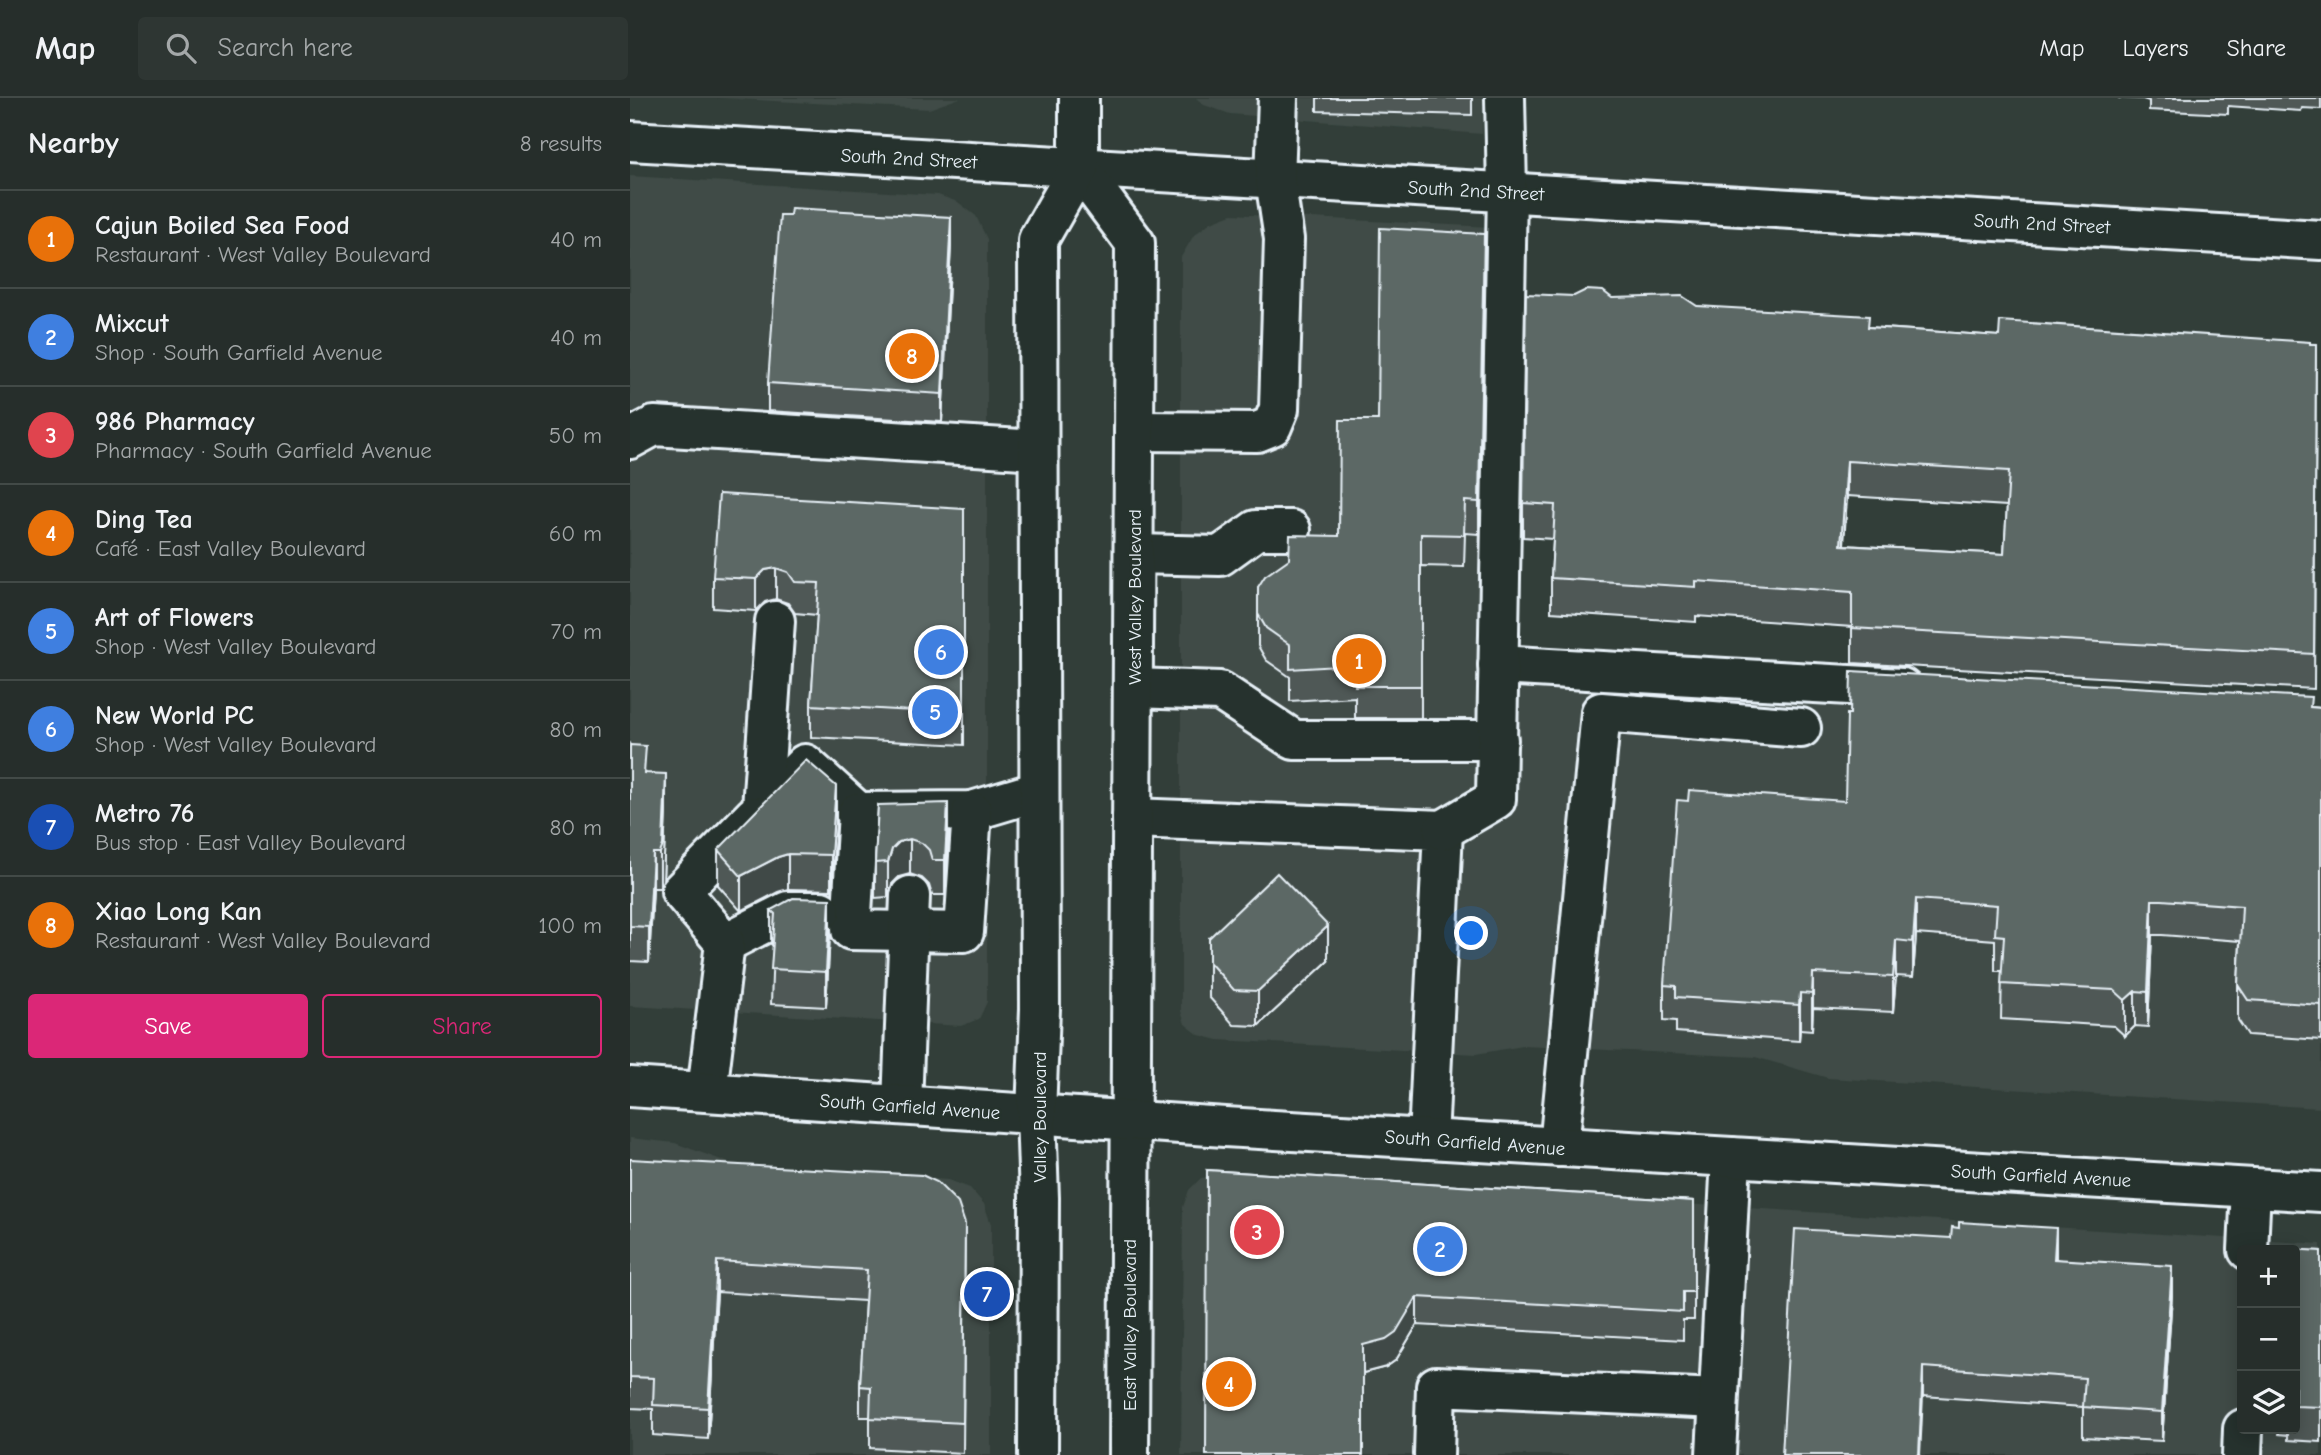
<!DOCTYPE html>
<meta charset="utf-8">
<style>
:root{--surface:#262e2b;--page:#2e3633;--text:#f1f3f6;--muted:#a4a8a9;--line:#424a47;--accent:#db2777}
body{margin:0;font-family:"Comic Neue",sans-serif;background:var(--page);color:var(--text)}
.controls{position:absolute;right:21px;bottom:21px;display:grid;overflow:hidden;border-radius:7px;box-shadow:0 4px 18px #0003}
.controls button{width:63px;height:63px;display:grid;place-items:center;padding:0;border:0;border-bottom:2px solid var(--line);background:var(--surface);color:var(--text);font:35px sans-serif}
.you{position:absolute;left:842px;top:836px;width:24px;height:24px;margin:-18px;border:5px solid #fff;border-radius:50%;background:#1a73e8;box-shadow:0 0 0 10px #1a73e833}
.badge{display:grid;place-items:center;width:46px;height:46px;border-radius:50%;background:var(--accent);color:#fff;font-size:23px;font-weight:700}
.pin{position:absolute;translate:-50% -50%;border:4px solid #fff;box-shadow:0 2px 7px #0006}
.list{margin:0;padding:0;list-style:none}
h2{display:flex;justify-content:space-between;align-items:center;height:91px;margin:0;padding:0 28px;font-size:30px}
h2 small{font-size:23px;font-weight:400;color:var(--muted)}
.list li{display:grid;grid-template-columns:46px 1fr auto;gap:21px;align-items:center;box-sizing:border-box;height:98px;padding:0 28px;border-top:2px solid var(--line)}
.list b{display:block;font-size:26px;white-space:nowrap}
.list p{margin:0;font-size:23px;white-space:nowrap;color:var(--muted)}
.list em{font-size:23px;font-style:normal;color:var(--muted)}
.actions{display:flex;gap:14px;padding:21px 28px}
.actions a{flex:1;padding:16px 0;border:2px solid var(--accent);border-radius:7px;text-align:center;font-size:24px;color:var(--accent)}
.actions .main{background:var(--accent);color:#fff}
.icon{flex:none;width:38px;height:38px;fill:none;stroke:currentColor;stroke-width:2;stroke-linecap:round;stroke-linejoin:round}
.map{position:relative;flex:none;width:1691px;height:1357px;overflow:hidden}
header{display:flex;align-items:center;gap:42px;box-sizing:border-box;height:98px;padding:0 35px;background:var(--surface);border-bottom:2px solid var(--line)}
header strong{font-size:33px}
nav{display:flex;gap:38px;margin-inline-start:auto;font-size:24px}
.search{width:490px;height:63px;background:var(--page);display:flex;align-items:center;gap:18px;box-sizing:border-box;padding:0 24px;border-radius:7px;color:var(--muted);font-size:26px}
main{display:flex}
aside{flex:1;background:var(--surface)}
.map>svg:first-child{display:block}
.built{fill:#3f4b46;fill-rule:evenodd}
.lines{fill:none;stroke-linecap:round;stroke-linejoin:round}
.minor-casing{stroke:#e8f1f8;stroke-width:44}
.major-casing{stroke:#e8f1f8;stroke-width:44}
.minor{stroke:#26332d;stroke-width:38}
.major{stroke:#26332d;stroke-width:38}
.wall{fill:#4f5957;stroke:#e8f1f8;stroke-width:2;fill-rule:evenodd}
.shaded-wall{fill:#404947;stroke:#e8f1f8;stroke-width:2}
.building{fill:#5c6865;stroke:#e8f1f8;stroke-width:2;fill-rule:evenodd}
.labels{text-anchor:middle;stroke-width:5;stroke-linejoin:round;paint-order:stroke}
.street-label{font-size:19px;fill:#e8f1f8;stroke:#26332d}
</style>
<header>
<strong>Map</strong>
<div class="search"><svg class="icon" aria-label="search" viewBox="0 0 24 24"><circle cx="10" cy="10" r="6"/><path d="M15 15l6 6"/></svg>Search here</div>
<nav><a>Map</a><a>Layers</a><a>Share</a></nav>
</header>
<main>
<aside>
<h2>Nearby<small>8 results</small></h2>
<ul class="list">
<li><span class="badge" style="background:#e8710a">1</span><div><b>Cajun Boiled Sea Food</b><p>Restaurant · West Valley Boulevard</p></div><em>40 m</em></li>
<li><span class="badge" style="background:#3f7fe0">2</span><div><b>Mixcut</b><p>Shop · South Garfield Avenue</p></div><em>40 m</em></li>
<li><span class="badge" style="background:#e0444e">3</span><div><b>986 Pharmacy</b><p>Pharmacy · South Garfield Avenue</p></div><em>50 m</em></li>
<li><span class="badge" style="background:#e8710a">4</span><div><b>Ding Tea</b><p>Café · East Valley Boulevard</p></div><em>60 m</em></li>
<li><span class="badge" style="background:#3f7fe0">5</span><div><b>Art of Flowers</b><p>Shop · West Valley Boulevard</p></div><em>70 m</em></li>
<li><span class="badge" style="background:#3f7fe0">6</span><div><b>New World PC</b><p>Shop · West Valley Boulevard</p></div><em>80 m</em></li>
<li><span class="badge" style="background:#1a4fb4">7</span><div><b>Metro 76</b><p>Bus stop · East Valley Boulevard</p></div><em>80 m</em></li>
<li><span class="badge" style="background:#e8710a">8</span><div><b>Xiao Long Kan</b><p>Restaurant · West Valley Boulevard</p></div><em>100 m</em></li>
</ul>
<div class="actions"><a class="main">Save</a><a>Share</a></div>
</aside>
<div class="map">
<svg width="1691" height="1357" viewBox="0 0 1691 1357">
<rect width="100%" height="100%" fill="#323e39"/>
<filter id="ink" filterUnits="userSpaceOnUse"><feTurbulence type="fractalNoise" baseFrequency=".0143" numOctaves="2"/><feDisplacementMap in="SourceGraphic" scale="14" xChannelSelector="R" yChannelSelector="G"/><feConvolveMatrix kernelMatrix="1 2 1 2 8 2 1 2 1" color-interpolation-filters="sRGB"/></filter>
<g filter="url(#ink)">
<g class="built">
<polygon points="87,0 330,0 299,11"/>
<polygon points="566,0 853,0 852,36 600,16 574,7"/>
<polygon points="0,78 308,97 328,104 346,118 357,141 357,904 349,921 331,928 0,908"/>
<polygon points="602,116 861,129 863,574 1691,629 1691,1010 1198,980 1125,959 893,948 846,956 588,942 569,937 555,926 551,913 551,159 564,137 581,124"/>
<polygon points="0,1040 45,1045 105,1067 318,1082 340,1090 354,1106 361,1126 361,1357 0,1357"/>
<path d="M591 1077 1691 1146V1357H551L553 1109 559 1092 571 1080ZM1612 1152H1665V1331H1612Z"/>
</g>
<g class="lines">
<defs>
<g id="minor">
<polyline points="0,43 1691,142"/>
<polyline points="504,333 627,334 642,328 649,311 654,141 645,81 648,0"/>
<polyline points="0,341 24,328 408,352"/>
<polyline points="504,456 590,458 626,432 661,432"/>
<polyline points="868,567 1272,590"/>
<polyline points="503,590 590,593 664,642 868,642"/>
<polyline points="166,675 175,666 228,714 342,713 409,693"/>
<polyline points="132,710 145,523"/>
<polyline points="228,714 221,832 334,834 342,713"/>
<polyline points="502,720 813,732 798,1041"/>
<polyline points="813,732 866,701 877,93 875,0"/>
<polyline points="95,845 158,813 191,813"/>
<polyline points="77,994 95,845 51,793 124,718"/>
<polyline points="272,1007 280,798"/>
<polyline points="929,1049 971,614 1171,630"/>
<polyline points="1618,1152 1621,1090"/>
<polyline points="804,1357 806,1288 1088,1301"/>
<polyline points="1086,1357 1101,1059"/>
<polyline points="1612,1357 1613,1331"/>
</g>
<g id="major">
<polyline points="449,70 505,145 499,1357"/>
<polyline points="0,989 595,1029 1691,1094"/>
<polyline points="408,1357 409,1100 406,1016 410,911 408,142 449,70 449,0"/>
</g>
</defs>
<use href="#minor" class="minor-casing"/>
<use href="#major" class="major-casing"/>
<use href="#minor" class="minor"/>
<use href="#major" class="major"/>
</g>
<g class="wall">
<polygon points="687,0 842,0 842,17 687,13"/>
<polygon points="1488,0 1691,0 1691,11 1672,10 1671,13 1598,8 1598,16 1519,12 1519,3 1513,1"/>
<polygon points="321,147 312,324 138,313 138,285"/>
<polygon points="854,168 849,436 835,435 834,469 791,468 791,620 725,620 725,599 660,603 660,579 636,562 628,548 628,489 709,438 748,322"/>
<path d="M982 200 1067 208 1239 229 1369 238 1686 246 1684 591 1222 565V529L1066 518V524L921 514V480L923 441 893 439V405ZM1217 398 1377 408 1374 456 1214 447Z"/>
<polygon points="334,411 334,647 181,639 181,607 187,517 165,515 158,505 146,501 135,504 126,513 83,510 83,479"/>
<polygon points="1681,609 1691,610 1691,942 1618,937 1608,922 1608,887 1610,843 1532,837 1522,837 1518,929 1505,928 1495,938 1484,928 1371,921 1372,873 1365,873 1365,842 1286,836 1283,879 1266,878 1263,914 1183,910 1182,932 1170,931 1169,943 1046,934 1046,923 1034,922 1034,887 1058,703 1215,703"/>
<polygon points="0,647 36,711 33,782 30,790 23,790 19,864 0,863"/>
<polygon points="248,707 318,739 315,797 302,797 299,787 292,780 280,776 269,779 262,786 258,799 245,800 245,765"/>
<polygon points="206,723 201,792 158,791 148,794 111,813 88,787 88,752"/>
<polygon points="141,812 200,836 196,909 141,906 143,848 141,846"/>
<polygon points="579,840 698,863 628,928 604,927 579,899"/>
<polygon points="0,1061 335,1126 333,1355 240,1350 240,1319 230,1319 230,1288 235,1203 87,1194 78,1341 23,1337 23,1311 0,1310"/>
<polygon points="577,1072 1064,1103 1064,1222 1053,1222 1053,1242 787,1227 766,1262 756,1269 733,1275"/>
<polygon points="1665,1152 1691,1153 1691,1344 1658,1342 1658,1337 1649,1336 1649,1331 1665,1331"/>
<polygon points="1426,1161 1542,1197 1532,1343 1453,1339 1453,1309 1293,1298 1152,1357"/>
</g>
<g class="shaded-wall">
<polygon points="321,119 321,147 312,324 312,296"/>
<polygon points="854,136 854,168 849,436 849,404"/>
<polygon points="1217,363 1217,398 1211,482 1211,447"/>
<polygon points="146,470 146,501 135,504 126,513 126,481 135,472"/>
<polygon points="36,676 36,711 33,782 30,790 30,755"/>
<polygon points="206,688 206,723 201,792 201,757"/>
<polygon points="318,705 318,739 315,797 315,762"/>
<polygon points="280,741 280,776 269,779 262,786 258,799 258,764 262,751 269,744"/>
<polygon points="23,755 23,790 19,864 19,829"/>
<polygon points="158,756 158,791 148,794 111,813 111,778 148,759"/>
<polygon points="200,801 200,836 196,909 196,874"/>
<polygon points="1286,801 1286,836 1283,879 1283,844"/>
<polygon points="1522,802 1522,837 1518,929 1518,894"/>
<polygon points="698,828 698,863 628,928 628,893"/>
<polygon points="1266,842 1266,878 1263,914 1263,879"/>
<polygon points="1183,875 1183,910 1182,932 1182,896"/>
<polygon points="1505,893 1505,928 1495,938 1495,902"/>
<polygon points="1170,895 1170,931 1169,943 1169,907"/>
<polygon points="1426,1130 1426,1160 1424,1190 1424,1161"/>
<polygon points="87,1163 87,1194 78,1341 78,1310"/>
<polygon points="1542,1168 1542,1197 1532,1343 1532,1314"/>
<polygon points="787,1199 787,1227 766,1262 756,1269 733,1275 733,1247"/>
<polygon points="1293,1269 1293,1298 1290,1357 1289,1357"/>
</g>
<g class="building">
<polygon points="161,110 321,119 312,296 138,285 150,117 160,117"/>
<polygon points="750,130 854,136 849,404 835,403 834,437 791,436 791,588 725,588 725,567 660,571 660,547 636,530 628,516 628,489 635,478 659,461 660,437 709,438 710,322 748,322"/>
<path d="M956 192 973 193 982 200 1052 198 1067 208 1239 218 1238 229 1369 238 1370 223 1680 244V246H1686L1684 556 1222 530V494L1066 483V489L921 480 925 407 893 405 896 196 944 198ZM1217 363 1379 373 1374 456 1211 447Z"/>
<polygon points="89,396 334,411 334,616 181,607 189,485 165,484 158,474 146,470 135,472 126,481 83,479"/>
<polygon points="1221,573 1681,599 1680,609 1691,610 1691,907 1618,902 1608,887 1612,808 1532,802 1522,802 1518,894 1505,893 1495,902 1484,892 1371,886 1374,838 1365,837 1367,807 1286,801 1283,844 1266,842 1263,879 1183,875 1182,896 1170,895 1169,907 1046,899 1046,888 1034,887 1047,702 1058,703 1059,692 1215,703 1217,616 1220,616"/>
<polygon points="0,647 16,648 14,675 36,676 33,747 30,755 23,755 19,829 0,828"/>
<polygon points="176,662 206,688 201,757 158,756 148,759 111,778 88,752"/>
<polygon points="318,705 315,762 302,762 299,752 292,745 280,741 269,744 262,751 258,764 245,765 248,707"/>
<polygon points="647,775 698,828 628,893 604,892 579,864 579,840"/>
<polygon points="163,800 200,801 196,874 141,871 145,816 141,812"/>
<polygon points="0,1061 292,1077 307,1084 328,1105 335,1126 333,1325 240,1320 241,1289 230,1288 237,1172 87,1163 78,1310 23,1307 24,1280 0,1279"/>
<polygon points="577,1072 1064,1103 1064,1194 1053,1194 1053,1214 787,1199 766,1234 756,1241 733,1247 733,1357 576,1357"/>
<polygon points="1329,1124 1426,1130 1424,1161 1542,1168 1532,1314 1453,1309 1455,1280 1293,1269 1289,1357 1152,1357 1165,1131 1321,1140 1322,1129 1329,1130"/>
<polygon points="1658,1151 1691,1153 1691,1309 1665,1308 1665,1152"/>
</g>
</g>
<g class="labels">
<g class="street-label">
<text transform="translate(279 60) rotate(3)" y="7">South 2nd Street</text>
<text transform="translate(846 92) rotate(3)" y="7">South 2nd Street</text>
<text transform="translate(1412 125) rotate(3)" y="7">South 2nd Street</text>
<text transform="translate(504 499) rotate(-90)" y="7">West Valley Boulevard</text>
<text transform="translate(280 1008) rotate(4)" y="7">South Garfield Avenue</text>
<text transform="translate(409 1019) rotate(-90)" y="7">Valley Boulevard</text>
<text transform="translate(845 1044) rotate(4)" y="7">South Garfield Avenue</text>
<text transform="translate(1411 1077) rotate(3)" y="7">South Garfield Avenue</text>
<text transform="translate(499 1227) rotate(-90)" y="7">East Valley Boulevard</text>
</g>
</g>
</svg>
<div class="controls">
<button>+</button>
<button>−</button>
<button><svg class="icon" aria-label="layers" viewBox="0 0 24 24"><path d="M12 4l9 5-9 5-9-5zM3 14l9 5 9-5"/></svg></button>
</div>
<div class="you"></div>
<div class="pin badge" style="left:729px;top:563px;background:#e8710a">1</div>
<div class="pin badge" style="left:810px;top:1151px;background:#3f7fe0">2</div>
<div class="pin badge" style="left:627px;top:1134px;background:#e0444e">3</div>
<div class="pin badge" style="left:599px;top:1286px;background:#e8710a">4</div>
<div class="pin badge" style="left:305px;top:614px;background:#3f7fe0">5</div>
<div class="pin badge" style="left:311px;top:554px;background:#3f7fe0">6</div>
<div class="pin badge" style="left:357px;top:1196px;background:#1a4fb4">7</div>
<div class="pin badge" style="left:282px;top:258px;background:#e8710a">8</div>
</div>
</main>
